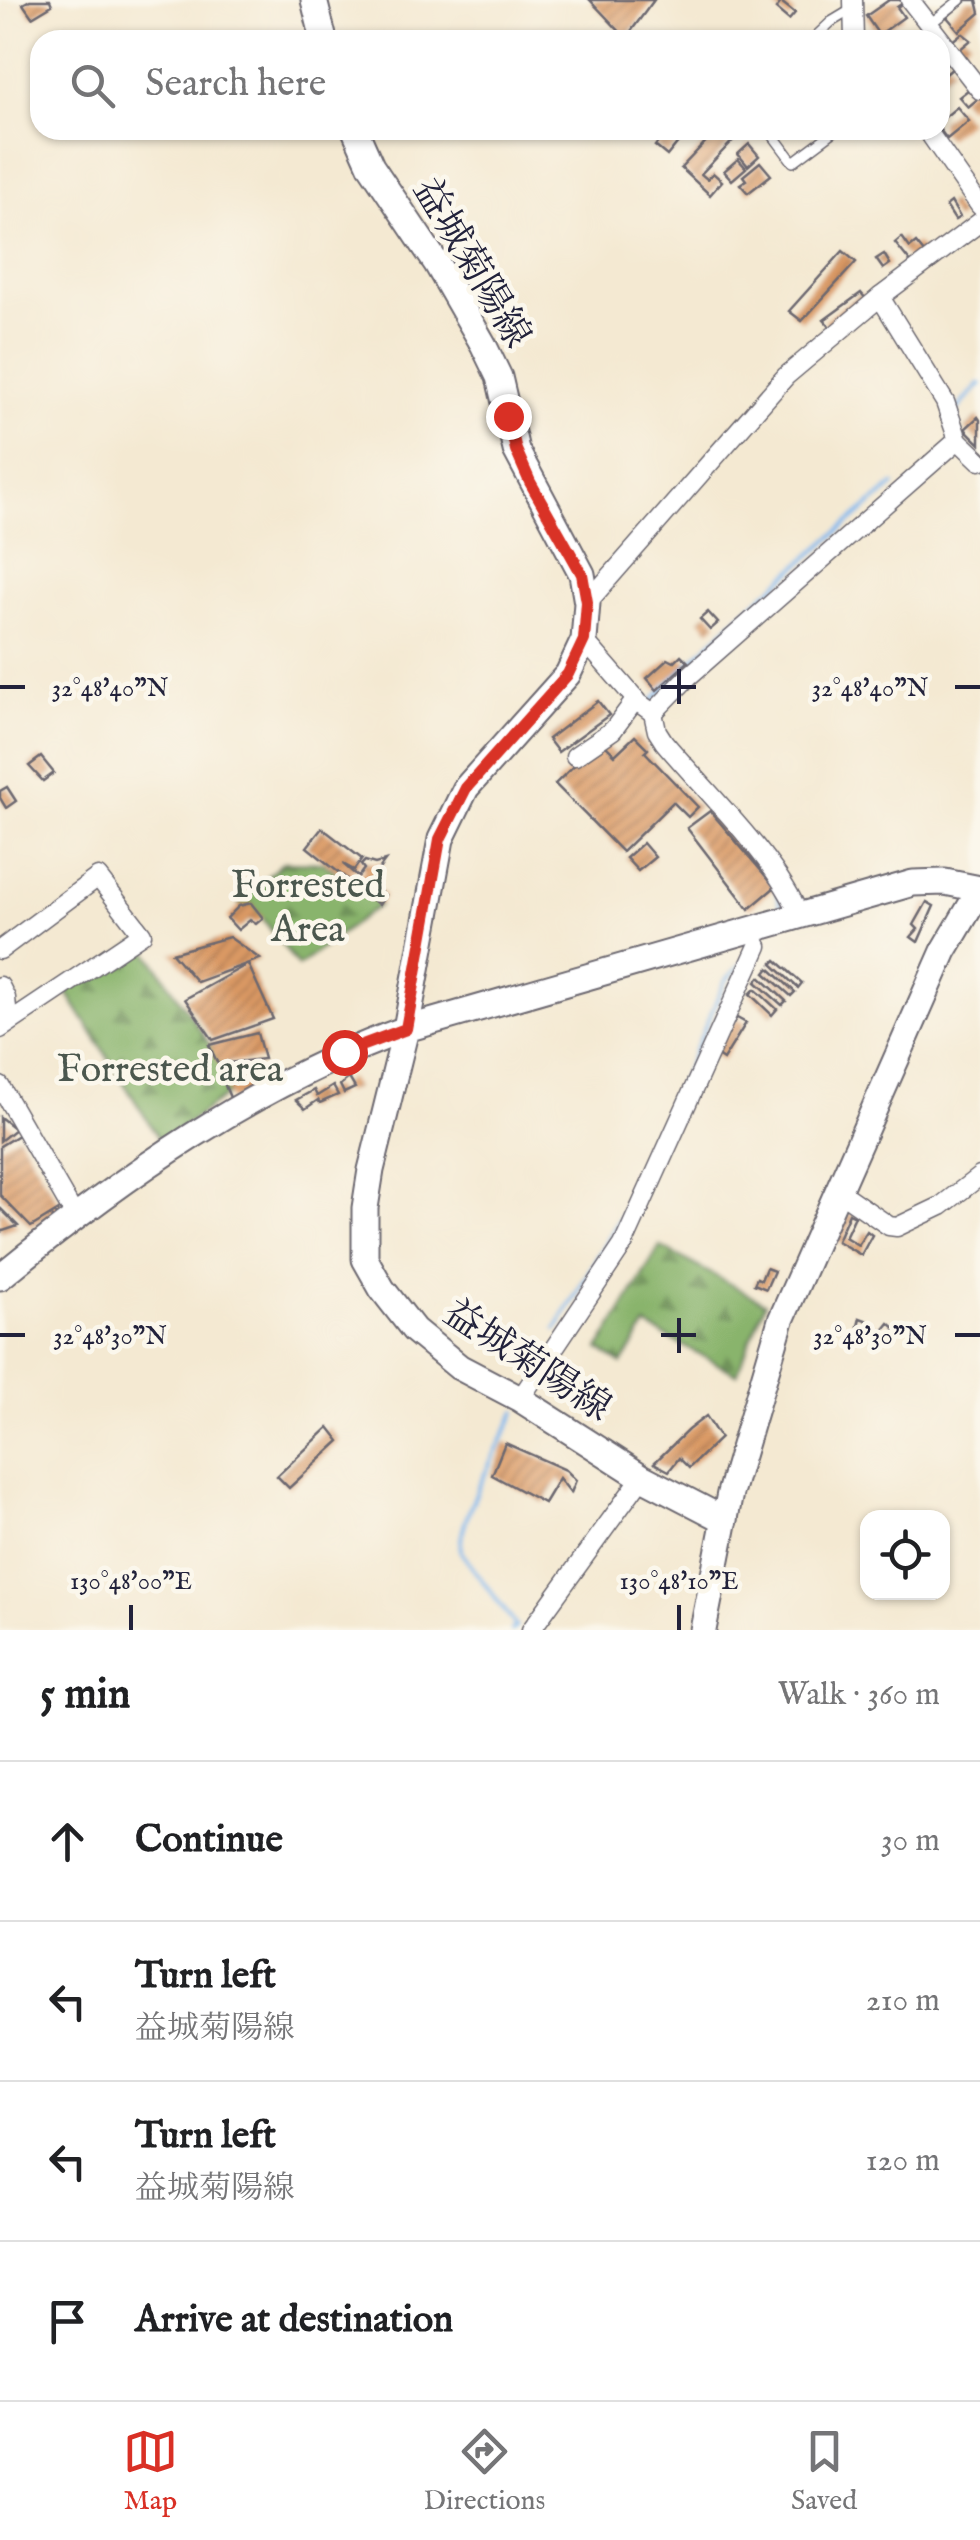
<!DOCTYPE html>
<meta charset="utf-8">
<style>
:root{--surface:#fff;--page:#f2f2f2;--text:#202124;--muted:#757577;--line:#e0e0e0;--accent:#d93025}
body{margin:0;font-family:"IM FELL English","Noto Serif JP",serif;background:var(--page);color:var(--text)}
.controls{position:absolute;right:30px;bottom:30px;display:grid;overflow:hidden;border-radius:20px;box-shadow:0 2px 8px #0004}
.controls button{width:90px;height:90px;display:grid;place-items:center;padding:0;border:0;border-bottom:2px solid var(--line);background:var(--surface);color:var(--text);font:50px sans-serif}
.stop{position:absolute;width:30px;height:30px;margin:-22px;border:8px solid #d93025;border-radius:50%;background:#fff}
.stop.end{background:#d93025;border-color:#fff;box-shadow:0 2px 10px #0008}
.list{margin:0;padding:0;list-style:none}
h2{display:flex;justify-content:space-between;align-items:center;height:130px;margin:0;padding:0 40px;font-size:42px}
h2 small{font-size:32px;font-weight:400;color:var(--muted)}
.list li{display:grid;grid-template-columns:65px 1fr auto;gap:30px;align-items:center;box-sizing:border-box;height:160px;padding:0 40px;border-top:2px solid var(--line)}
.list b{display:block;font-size:38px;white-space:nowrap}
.list p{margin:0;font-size:32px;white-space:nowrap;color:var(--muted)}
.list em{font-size:32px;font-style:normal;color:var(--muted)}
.icon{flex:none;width:55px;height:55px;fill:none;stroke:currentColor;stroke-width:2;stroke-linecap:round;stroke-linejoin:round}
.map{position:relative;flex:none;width:980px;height:1630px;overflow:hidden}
.search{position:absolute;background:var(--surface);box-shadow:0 2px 8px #0004;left:30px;right:30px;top:30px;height:110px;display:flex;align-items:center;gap:25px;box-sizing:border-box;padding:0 35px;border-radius:30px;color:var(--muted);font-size:38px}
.sheet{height:770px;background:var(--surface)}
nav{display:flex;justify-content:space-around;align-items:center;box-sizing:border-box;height:140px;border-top:2px solid var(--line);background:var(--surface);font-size:28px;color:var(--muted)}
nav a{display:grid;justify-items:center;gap:5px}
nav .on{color:var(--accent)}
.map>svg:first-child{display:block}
.forest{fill:url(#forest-firs);stroke:#566b54;stroke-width:2.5}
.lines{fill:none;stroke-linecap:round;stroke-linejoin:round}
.stream{stroke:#7eb7ee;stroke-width:4}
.building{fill:url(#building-hatch)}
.lane-casing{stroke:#6c6870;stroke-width:12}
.street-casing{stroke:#6c6870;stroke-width:21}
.secondary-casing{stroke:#6c6870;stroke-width:29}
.lane{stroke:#fff;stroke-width:9}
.street{stroke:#fff;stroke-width:18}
.secondary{stroke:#fff;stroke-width:25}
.route{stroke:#d93025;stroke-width:12}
.ticks{fill:none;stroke:#22223b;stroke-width:4}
.labels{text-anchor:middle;stroke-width:9;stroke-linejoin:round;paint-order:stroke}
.street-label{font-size:38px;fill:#22223b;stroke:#fbf7ec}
.park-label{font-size:38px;fill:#4b574e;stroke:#fbf7ec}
.ticks-label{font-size:25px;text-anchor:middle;fill:#22223b;stroke:#fbf7ec;stroke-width:9;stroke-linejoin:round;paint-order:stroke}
</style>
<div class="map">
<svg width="980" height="1630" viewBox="0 0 980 1630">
<defs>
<pattern id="forest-firs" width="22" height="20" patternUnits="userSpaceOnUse" patternTransform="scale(2.5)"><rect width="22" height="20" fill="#89b46c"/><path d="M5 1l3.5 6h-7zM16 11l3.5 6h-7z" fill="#70925a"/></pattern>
<pattern id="building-hatch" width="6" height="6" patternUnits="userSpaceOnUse" patternTransform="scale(2.5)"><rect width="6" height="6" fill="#da9964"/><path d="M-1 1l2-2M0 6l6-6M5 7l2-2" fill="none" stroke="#b07c54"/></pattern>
</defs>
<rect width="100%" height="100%" fill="#fbf7ec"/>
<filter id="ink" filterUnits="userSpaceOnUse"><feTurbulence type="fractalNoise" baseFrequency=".01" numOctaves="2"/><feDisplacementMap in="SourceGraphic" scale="20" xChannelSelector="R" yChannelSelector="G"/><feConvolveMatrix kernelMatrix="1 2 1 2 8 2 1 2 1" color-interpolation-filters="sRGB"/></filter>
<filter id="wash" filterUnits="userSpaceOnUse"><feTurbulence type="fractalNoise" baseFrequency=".0048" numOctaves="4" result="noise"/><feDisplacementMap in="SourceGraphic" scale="40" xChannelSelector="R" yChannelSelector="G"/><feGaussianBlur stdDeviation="2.25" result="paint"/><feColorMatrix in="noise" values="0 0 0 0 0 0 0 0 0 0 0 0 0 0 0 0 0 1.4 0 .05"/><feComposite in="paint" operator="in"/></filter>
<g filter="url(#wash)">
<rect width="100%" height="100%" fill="#f4e9d2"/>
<g class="forest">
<polygon points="283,862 323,863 379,905 298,966 251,903 242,907 239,903"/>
<polygon points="140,940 238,1087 161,1142 66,991"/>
<polygon points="660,1246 765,1303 737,1374 646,1326 622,1364 599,1349"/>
</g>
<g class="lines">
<g class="stream">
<polyline points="957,410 980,384"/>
<path d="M649 704C725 625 810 555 894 485"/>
<polyline points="706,802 772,883"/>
<polyline points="778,891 781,909"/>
<polyline points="556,1329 629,1203 725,981 741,964"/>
<path d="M512 1630 516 1626 461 1552C456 1521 502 1442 516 1411"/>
</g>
</g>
<g id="blocks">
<g class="building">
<polygon points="30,0 50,0 52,5 32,17 23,4"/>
<polygon points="590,0 654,0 626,38"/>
<polygon points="889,0 907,0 897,7 904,17 879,35 866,16"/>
<polygon points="967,0 977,0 980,13 959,31 947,17"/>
<polygon points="781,2 795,13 789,20 776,9"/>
<polygon points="962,33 971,40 958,51 951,42"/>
<polygon points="940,52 953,68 940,79"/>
<polygon points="973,86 980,97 968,107 959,97"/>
<polygon points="957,107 969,121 947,139 940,130 940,121"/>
<polygon points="668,130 677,130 683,136 667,156 655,146"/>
<polygon points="717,130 743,130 701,174 707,179 713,173 722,181 710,195 681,168"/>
<polygon points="749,144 759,156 748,166 738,154"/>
<polygon points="738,159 746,168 732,180 724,171"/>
<polygon points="760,162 771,175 748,193 740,184 746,180 743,176"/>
<polygon points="951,202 960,217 955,220 946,206"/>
<polygon points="902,237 910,248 916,243 925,254 912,264 895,243"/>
<polygon points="843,251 856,262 802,321 789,311"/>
<polygon points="884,254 890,264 883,269 876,259"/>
<polygon points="861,293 867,300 832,329 824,320"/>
<polygon points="978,417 980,420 980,444 965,429"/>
<polygon points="708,612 718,623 710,630 700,619"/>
<polygon points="681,655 688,662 657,690 647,678 668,659 674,662"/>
<polygon points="598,701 609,715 558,752 548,739"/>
<polygon points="635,736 648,749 645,752 698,807 688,817 673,802 622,852 555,784 600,740 615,755"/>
<polygon points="41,757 54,773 43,781 29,766"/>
<polygon points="7,787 16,801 6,808 0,798 0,791"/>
<polygon points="710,811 775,887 749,909 687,828"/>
<polygon points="322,828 362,859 354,870 343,864 358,877 364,869 361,865 365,861 375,864 385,861 373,877 371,885 385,895 379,905 307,847"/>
<polygon points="643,843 655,857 638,871 626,858"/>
<polygon points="927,902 934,906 918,942 911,937 918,929 914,925"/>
<polygon points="251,903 263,918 256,924 250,920 238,930 227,918 239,906"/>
<polygon points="229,937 260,959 197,982 172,953"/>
<polygon points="776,960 802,983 798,988 772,964"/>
<polygon points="248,964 273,1019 213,1040 185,999"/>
<polygon points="769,968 795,992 791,996 765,973"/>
<polygon points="760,977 786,1001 782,1005 756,982"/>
<polygon points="755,989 777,1009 772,1015 750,994"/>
<polygon points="737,1018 746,1023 723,1060 709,1050"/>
<polygon points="257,1033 264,1059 218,1064 209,1045"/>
<polygon points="257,1065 258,1092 231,1100 218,1069"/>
<polygon points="349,1078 355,1088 344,1093 340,1085"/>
<polygon points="333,1086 338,1095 320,1103 318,1100 305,1109 296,1100 314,1090 317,1096"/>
<polygon points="0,1117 15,1129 0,1141"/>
<polygon points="18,1135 62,1208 31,1227 0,1195 0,1146"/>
<polygon points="0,1208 18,1226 0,1232"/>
<polygon points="849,1213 855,1216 845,1237 858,1245 867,1231 872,1235 861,1255 837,1241"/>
<polygon points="766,1268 774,1271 766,1289 754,1284 757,1278 761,1280"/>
<polygon points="860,1318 874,1323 871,1330 858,1326"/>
<polygon points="889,1323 896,1329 888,1338 882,1332"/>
<polygon points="706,1416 720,1438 689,1468 679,1458 669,1471 654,1463 688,1430"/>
<polygon points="329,1427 340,1441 289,1488 277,1476"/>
<polygon points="505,1443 566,1470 576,1480 571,1493 559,1478 544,1503 492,1475"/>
</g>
</g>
</g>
<g filter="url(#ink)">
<use href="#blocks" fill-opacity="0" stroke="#6c6870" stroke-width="2.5"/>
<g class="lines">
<defs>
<g id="lane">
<polyline points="930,24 960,0"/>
<polyline points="812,40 831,22 851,10"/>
<polyline points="769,130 793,162 836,130"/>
</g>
<g id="street">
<polyline points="853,0 854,40"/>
<polyline points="910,0 980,90"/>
<polyline points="927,130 980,206"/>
<polyline points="880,297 945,402 958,440 980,461"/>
<polyline points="587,603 786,376 880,297 980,222"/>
<path d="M584 640 639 703 653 713 657 731 664 742C704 790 779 861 800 917"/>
<polyline points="653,713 689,676 958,440"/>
<polyline points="575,756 613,730 636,699"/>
<polyline points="0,950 98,877 142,934 0,1029"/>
<polyline points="0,986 6,998 7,1009 0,1017"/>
<polyline points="0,1086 75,1216"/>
<polyline points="837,1190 889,1226 897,1227 941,1206 980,1176"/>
<polyline points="520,1399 623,1245 758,946"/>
<polyline points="531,1630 642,1477"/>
</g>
<g id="secondary">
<polyline points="314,0 324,40"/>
<polyline points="355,130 371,166 437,264 483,344 499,377 516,450 582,574 587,603 584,640 568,674 466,788 441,839 406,1029 371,1170 365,1208 365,1259 382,1289 414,1330 459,1367 520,1399 642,1477 725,1520"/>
<path d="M0 1277C122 1177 256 1083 406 1029L913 883 945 882 980 889"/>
<polyline points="703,1630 730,1493 781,1320 944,951 980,890"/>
</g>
</defs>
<use href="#lane" class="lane-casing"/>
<use href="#street" class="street-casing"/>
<use href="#secondary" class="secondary-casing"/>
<use href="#lane" class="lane"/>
<use href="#street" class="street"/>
<use href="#secondary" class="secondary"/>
</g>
</g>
<g class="lines" filter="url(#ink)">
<polyline class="route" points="344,1052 406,1029 440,839 466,788 568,674 584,640 587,602 582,574 530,482 516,450 508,416"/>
</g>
<path class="ticks" d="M679 669V704M0 687H25M661 687H696M955 687H980M679 1318V1353M0 1335H25M661 1335H696M955 1335H980M131 1605V1630M679 1605V1630"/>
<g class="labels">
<g class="street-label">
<text transform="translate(473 262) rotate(59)" y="13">益城菊陽線</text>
<text transform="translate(528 1359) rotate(33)" y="13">益城菊陽線</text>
</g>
<g class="park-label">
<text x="308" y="897">Forrested<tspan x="308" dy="44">Area</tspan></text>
<text x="170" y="1081">Forrested area</text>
</g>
</g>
<g class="ticks-label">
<text x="110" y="696">32°48'40"N</text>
<text x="870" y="696">32°48'40"N</text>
<text x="110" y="1344">32°48'30"N</text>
<text x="870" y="1344">32°48'30"N</text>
<text x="131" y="1589">130°48'00"E</text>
<text x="679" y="1589">130°48'10"E</text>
</g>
</svg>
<div class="controls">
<button><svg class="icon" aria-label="locate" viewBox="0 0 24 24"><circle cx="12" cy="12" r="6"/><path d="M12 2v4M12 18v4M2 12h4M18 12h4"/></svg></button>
</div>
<div class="stop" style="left:344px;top:1052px"></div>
<div class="stop end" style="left:508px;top:416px"></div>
<div class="search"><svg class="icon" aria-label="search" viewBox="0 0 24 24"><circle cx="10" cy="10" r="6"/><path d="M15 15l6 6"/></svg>Search here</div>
</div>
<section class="sheet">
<h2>5 min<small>Walk · 360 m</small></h2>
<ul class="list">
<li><svg class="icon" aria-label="ahead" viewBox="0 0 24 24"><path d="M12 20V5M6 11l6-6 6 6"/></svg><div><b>Continue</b></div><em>30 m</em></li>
<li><svg class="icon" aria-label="left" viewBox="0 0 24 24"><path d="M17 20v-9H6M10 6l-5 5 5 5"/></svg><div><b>Turn left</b><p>益城菊陽線</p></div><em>210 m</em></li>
<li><svg class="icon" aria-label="left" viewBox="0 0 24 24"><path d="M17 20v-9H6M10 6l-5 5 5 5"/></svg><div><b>Turn left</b><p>益城菊陽線</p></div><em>120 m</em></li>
<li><svg class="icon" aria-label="arrive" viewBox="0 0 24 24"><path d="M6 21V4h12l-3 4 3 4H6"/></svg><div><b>Arrive at destination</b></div></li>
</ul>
</section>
<nav>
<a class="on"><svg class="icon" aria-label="map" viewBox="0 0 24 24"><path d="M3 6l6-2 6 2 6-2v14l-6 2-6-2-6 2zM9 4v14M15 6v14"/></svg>Map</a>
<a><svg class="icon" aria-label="directions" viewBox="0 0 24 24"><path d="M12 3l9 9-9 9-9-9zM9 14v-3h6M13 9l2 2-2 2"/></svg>Directions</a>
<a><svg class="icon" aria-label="saved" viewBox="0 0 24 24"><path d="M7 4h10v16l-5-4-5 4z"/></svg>Saved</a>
</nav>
